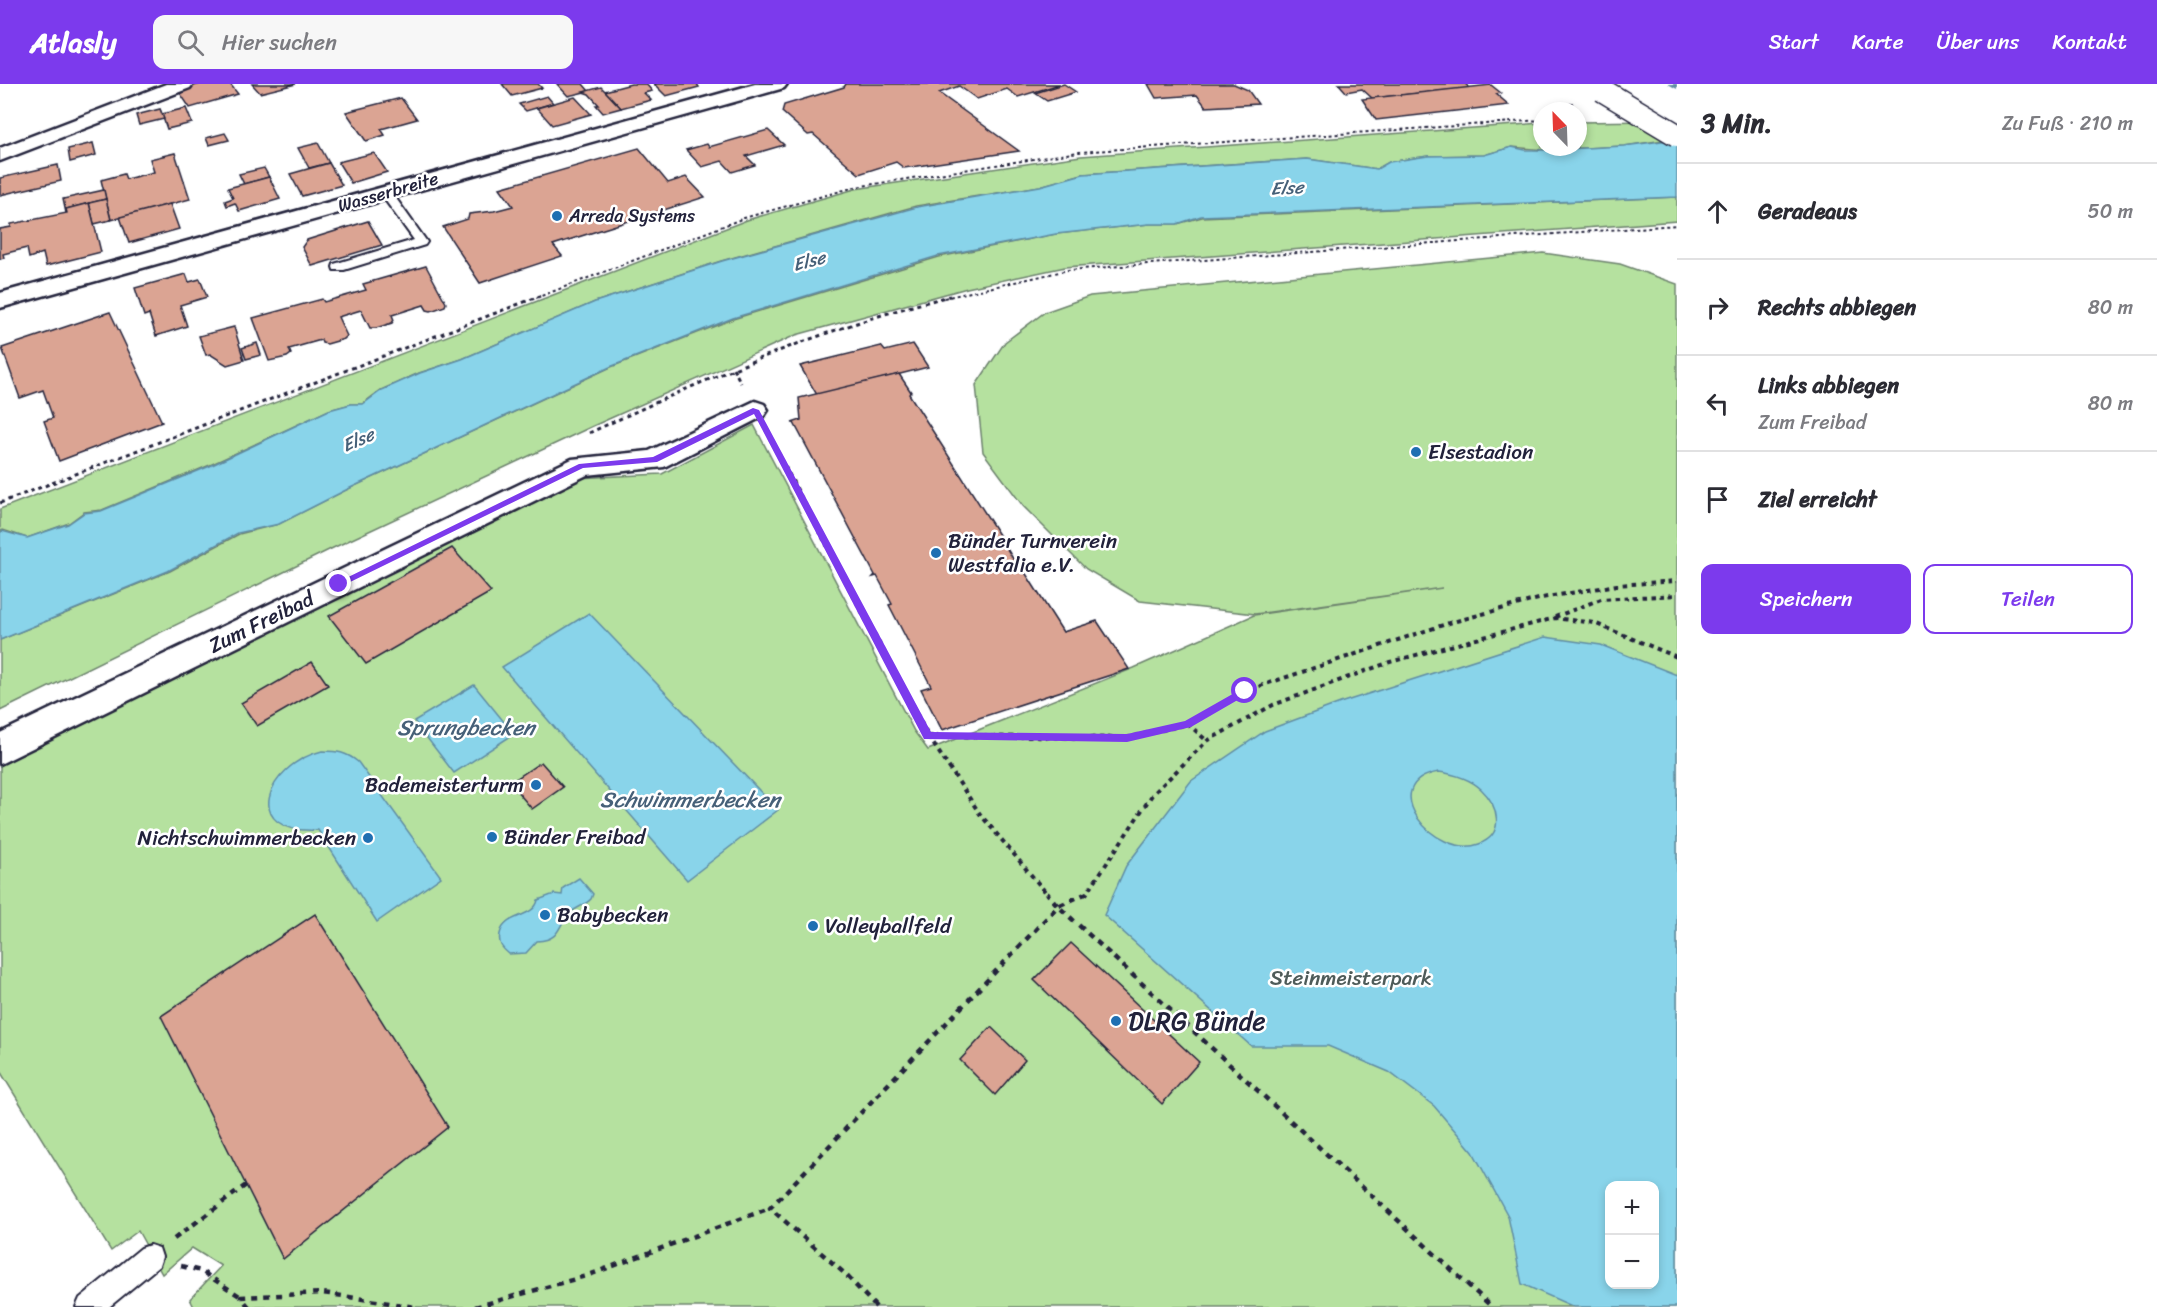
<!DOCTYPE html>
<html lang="de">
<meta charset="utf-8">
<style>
:root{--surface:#fff;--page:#f7f7f7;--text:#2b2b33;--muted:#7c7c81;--line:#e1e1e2;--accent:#7c3aed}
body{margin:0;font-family:Sriracha,sans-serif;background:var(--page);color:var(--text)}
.controls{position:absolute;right:18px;bottom:18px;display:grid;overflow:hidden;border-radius:12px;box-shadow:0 3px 9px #0003}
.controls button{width:54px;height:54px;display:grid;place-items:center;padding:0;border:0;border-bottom:2px solid var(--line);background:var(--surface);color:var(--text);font:30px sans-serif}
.compass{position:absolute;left:1533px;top:18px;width:54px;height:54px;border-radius:50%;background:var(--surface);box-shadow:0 3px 9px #0003;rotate:337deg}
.stop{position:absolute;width:18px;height:18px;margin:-14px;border:4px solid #7c3aed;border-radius:50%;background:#fff}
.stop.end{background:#7c3aed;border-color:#fff;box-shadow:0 2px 6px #0008}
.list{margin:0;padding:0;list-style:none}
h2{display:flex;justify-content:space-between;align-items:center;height:78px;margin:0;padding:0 24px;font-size:26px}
h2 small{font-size:20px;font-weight:400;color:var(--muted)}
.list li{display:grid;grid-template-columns:39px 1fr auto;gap:18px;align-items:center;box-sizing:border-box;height:96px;padding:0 24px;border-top:2px solid var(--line)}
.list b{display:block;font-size:22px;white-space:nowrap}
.list p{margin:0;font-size:20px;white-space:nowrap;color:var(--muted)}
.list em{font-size:20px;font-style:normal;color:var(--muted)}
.actions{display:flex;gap:12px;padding:18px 24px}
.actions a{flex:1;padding:14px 0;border:2px solid var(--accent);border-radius:12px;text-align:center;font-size:21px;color:var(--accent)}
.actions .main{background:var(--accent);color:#fff}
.icon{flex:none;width:33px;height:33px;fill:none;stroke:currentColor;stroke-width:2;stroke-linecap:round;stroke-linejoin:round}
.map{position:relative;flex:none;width:1677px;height:1223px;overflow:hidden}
header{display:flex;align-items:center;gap:36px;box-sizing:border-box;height:84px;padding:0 30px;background:var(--accent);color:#fff}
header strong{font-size:28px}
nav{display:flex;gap:33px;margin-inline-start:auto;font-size:21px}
.search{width:420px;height:54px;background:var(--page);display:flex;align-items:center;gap:15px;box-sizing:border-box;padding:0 21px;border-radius:12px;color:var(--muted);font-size:22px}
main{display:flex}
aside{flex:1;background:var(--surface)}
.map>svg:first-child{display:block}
.green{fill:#b5e19f;stroke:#6c826d;stroke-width:1.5;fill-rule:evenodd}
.water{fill:#89d4ea;stroke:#608da4;stroke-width:1.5;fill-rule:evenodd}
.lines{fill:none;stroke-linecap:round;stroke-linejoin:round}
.stream{fill:#608da4;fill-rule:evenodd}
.building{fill:#dba493;stroke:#22223b;stroke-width:1.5}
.lane-casing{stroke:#22223b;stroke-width:4}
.street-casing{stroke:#22223b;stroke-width:5}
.secondary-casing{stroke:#22223b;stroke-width:5}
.path-far3{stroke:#22223b;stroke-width:2;stroke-dasharray:3 3;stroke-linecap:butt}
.path-far2{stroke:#22223b;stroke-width:3;stroke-dasharray:4 4;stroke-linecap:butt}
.path-far1{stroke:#22223b;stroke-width:4;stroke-dasharray:4.5 4.5;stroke-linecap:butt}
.path{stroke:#22223b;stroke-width:4.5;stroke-dasharray:6 6;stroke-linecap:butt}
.lane{fill:#fff;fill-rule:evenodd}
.street{fill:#fff;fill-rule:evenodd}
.secondary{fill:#fff;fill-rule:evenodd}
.secondary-bridge-casing{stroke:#22223b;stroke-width:25;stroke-linecap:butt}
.secondary-bridge{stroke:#fff;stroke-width:22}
.route{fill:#7c3aed}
.poi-dot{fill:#1f6fb2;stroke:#fff;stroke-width:2}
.labels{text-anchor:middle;stroke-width:5;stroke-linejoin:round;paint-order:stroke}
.far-water-label{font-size:18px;font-style:italic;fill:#466078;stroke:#fff}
.far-street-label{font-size:18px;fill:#22223b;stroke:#fff}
.far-poi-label{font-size:18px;fill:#22223b;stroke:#fff;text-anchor:start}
.poi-label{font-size:21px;fill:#22223b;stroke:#fff;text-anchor:start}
.street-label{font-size:21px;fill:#22223b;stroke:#fff}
.park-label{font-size:21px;fill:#4e5b59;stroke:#fff}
.water-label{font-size:22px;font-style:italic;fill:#466078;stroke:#fff}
.near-poi-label{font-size:26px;fill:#22223b;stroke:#fff;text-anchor:start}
</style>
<header>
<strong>Atlasly</strong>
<div class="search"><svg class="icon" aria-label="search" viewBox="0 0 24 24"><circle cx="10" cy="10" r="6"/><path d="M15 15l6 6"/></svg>Hier suchen</div>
<nav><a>Start</a><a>Karte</a><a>Über uns</a><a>Kontakt</a></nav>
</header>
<main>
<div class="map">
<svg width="1677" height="1223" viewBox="0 0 1677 1223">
<rect width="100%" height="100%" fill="#fff"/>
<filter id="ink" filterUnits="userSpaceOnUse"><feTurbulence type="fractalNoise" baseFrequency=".0167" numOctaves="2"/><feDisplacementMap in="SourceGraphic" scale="12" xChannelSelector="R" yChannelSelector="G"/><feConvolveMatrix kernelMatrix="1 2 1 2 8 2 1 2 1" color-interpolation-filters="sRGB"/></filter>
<g filter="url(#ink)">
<g class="green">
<polygon points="1654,37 1677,54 1624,62 1545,66 1512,63 1484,71 1428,72 1389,78 1377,85 1307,75 1082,90 1040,102 916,122 721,177 595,218 462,275 419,289 381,306 362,320 351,320 329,326 210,381 102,426 84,428 69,439 27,454 3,446 0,448 0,425 747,136 855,105 1081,72 1542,39 1542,63 1578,63 1578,38"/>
<polygon points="1677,113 1677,137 1065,183 967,204 796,251 593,342 335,463 0,627 0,556 170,487 239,450 279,440 346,406 611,283 733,235 939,173 1056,150 1149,140 1177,140 1202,133"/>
<path d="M1543 169 1620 180 1677 200V1223H194L190 1215 221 1182 192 1164 162 1190 138 1147 111 1167 0 987V679L575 394 662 390 754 341 914 647 928 666 1134 584 1254 531 1442 504 1255 530 1140 517 1086 485 1023 422 983 368 976 301 1005 258 1045 228 1090 212ZM1610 1102H1654V1200H1610Z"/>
</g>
<g class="water">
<polygon points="1677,55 1677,113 1201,132 1177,140 1149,140 1056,150 938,172 733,234 610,283 346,406 279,440 238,449 168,487 0,556 0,449 2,447 27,454 68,440 84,429 101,427 210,382 329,326 351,320 363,320 382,306 420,289 462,275 595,218 722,177 917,123 1040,102 1083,90 1307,75 1377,85 1389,78 1428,72 1484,71 1512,63 1525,66 1546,66 1624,62"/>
<polygon points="589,529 778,726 687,796 502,583"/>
<path d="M1545 553 1601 561 1677 591V1223H1574L1522 1200 1508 1132 1473 1068 1434 1022 1389 988 1328 962H1251L1104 831 1126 782 1191 697 1265 647 1343 618ZM1439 688C1454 690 1469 694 1481 705 1498 721 1506 750 1479 760 1435 776 1373 699 1439 688ZM1610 1102H1654V1200H1610Z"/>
<polygon points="474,601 514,650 454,689 414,637"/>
<path d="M322 667C337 667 346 668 358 678L441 793 377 838 318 746C240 751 265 681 322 667Z"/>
<path d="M579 794 593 810 591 815C585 821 578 823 571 828 557 839 563 856 537 857L526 869 509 870C502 864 498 860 500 850 504 829 534 835 538 816L554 810 562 811 563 804Z"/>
</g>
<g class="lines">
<polygon class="stream" points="1668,0 1677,0 1677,5"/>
</g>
<g class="building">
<polygon points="201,0 230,0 238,10 190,24 178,6"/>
<polygon points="252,0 296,0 260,9"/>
<polygon points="502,0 538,0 542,4 512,12"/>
<polygon points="557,0 583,0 589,7 568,12"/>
<polygon points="646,0 652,7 644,9 651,16 621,24 605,7 631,0"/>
<polygon points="654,0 697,0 699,3 666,12"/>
<polygon points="846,0 1060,0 1018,13 1007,5 977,15 959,2 939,9 1019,67 904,84 896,78 859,90 813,50 808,51 782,28 784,21 844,3"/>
<polygon points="1064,0 1076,8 1047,17 1035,9"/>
<polygon points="1148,0 1234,0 1248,6 1258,20 1206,23 1197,11 1156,14"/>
<polygon points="1339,0 1465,0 1470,4 1372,14 1362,5 1346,8"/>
<polygon points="1491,1 1501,9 1496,10 1509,21 1376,36 1362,15"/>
<polygon points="601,3 605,7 621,24 603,29 596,21 599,21 589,10 583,8"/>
<polygon points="547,12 553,19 526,27 519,20"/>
<polygon points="575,13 591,30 552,41 537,24"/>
<polygon points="401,14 417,35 381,45 385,51 366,57 346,28"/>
<polygon points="186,24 192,39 167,45 160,25 162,30"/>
<polygon points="160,25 164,35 139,41 136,31"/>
<polygon points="768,46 784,61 746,72 755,81 732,88 722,77 702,83 686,66 707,60 709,63"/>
<polygon points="225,49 229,56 209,61 206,54"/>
<polygon points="93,59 96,71 70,78 68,65"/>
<polygon points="318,59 329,79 309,84 298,64"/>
<polygon points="639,64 668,99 686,93 705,113 553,161 562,172 480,199 443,143 468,135 469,130 494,127 513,122 500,104"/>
<polygon points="175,69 190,115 111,136 101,96 124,90 126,95 154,88 150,75"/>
<polygon points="374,69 387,88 351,99 338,78"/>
<polygon points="329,79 342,101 302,112 290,90"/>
<polygon points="58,81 61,97 0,111 0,94"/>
<polygon points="264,84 269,93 244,100 239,90"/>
<polygon points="269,93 280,115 239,127 235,119 227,122 225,117 233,114 228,104"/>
<polygon points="104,106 106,115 66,125 66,129 63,115"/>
<polygon points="106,115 111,136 94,140 89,119"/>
<polygon points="89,119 101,168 46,182 43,169 29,174 27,164 3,170 4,174 0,175 0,145 11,143 11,140 67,129 66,125"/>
<polygon points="170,120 179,145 129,159 120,133"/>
<polygon points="368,137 382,161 312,182 302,163 307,156"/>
<polygon points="426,182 446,219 445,222 431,227 427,226 424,221 392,231 394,236 392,239 376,244 370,244 361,226 338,233 347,252 344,255 327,260 322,259 321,256 289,265 291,270 287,273 269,277 253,234 322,215 324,218 366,206 363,200"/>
<polygon points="186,190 189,198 200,195 207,213 180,221 187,242 156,252 149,230 144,232 135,204"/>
<polygon points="110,228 162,338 59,377 44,337 53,334 43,306 20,314 2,264"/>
<polygon points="234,243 244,276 227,281 210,270 206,271 199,252"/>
<polygon points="257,259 261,271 246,275 242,264"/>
<polygon points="913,260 928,283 817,311 800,282 881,262 885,267"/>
<polygon points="899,290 911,308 909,310 1001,454 1005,455 1001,455 1018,483 1021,482 1063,548 1097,537 1129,585 942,646 921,605 931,602 889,521 892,520 877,492 873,493 875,491 794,339 792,339 801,336 799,314"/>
<polygon points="452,464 491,508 366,580 329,532"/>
<polygon points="312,578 328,601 257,642 241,619"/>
<polygon points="541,678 563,703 532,725 510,699"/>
<polygon points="315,830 448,1043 283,1175 161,932"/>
<polygon points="1071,859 1199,978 1162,1020 1034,896"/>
<polygon points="991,943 1025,976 995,1011 960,976"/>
</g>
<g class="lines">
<defs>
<g id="lane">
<polygon points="386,105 390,106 427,158 425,161 344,186 334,186 333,183 334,180 414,156 380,109"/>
<polygon points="150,1161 159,1164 162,1173 159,1182 109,1223 76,1223 80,1214 141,1164"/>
</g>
<g id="street">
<polygon points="166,0 193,0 190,4 0,77 0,64"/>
<polygon points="755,317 764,320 768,326 764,332 664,383 587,391 0,680 0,649 572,375 649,367"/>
</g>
<polygon id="secondary" points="755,0 787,0 784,4 0,224 0,209"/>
</defs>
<use href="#lane" class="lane-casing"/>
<use href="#street" class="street-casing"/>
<use href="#secondary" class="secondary-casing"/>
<g class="path-far3">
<polyline points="1554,27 1573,19"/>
<polyline points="536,214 744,134 855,103 1079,68 1542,36"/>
<polyline points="944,214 1068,186 1677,141"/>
</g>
<g class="path-far2">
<polyline points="733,284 741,299"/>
<path d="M589 349C708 294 822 244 950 212"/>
<polyline points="770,354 836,479"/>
<polyline points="0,419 540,212"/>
</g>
<g class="path-far1">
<polyline points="836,478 928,652 980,730 1048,811"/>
<polyline points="1555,533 1601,515 1677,511"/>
<polyline points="1188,640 1245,607 1449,539 1542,514 1617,501 1677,497"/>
<polyline points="928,652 1127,654 1188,640 1207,657"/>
<polyline points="1084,811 1087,809 1152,711 1207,657 1273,621 1390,578 1555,534 1594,539 1677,573"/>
</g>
<g class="path">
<polyline points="1087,809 1058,822 1492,1223"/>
<polyline points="174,1155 246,1101"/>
<polyline points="181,1182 201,1187 241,1213"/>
<polyline points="249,1223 241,1213 323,1209 415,1223"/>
<polyline points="475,1223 586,1192 770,1124"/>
<polyline points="876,1223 844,1189 770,1124 1058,822 1047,809"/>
</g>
<use href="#lane" class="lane"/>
<use href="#street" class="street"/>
<use href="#secondary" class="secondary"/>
<defs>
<polyline id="secondary-bridge" points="1602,6 1677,51"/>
</defs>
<use href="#secondary-bridge" class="secondary-bridge-casing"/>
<use href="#secondary-bridge" class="secondary-bridge"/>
</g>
</g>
<polygon class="route" points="753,324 759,326 931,648 1127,650 1185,637 1245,603 1249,607 1248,610 1191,643 1127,658 924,655 754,330 657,378 583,384 342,502 336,502 334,500 579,380 653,373"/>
<g class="poi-dot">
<circle cx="557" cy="132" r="6"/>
<circle cx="1416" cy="368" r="6"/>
<circle cx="936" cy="469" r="6"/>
<circle cx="536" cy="701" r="6"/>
<circle cx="492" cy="753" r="6"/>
<circle cx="368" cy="754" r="6"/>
<circle cx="545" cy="831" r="6"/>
<circle cx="813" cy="842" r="6"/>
<circle cx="1116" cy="937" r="6"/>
</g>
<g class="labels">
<g class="far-water-label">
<text transform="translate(1287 104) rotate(-3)" y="6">Else</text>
<text transform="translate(809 177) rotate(-15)" y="6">Else</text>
<text transform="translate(358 356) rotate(-24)" y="6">Else</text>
</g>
<g class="far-street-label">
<text transform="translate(388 108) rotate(-16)" y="6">Wasserbreite</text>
</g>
<g class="far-poi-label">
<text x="569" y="138">Arreda Systems</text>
</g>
<g class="poi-label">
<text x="1428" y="375">Elsestadion</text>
<text x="948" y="464">Bünder Turnverein<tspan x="948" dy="24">Westfalia e.V.</tspan></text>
<text x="524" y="708" text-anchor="end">Bademeisterturm</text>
<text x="504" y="760">Bünder Freibad</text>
<text x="356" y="761" text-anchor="end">Nichtschwimmerbecken</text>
<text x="557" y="838">Babybecken</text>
<text x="825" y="849">Volleyballfeld</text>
</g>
<g class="street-label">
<text transform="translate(261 538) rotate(-26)" y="7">Zum Freibad</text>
</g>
<g class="park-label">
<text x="1351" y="901">Steinmeisterpark</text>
</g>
<g class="water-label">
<text x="466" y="651">Sprungbecken</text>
<text x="690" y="723">Schwimmerbecken</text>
</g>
<g class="near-poi-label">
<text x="1128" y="946">DLRG Bünde</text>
</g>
</g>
</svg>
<div class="controls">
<button>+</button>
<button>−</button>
</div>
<svg class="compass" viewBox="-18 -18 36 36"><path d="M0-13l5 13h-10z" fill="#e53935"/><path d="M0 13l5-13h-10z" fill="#7c7c81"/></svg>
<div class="stop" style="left:1245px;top:607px"></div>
<div class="stop end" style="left:339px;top:500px"></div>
</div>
<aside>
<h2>3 Min.<small>Zu Fuß · 210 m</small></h2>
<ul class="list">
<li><svg class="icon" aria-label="ahead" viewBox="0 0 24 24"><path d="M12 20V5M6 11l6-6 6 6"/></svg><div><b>Geradeaus</b></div><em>50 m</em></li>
<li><svg class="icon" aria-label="right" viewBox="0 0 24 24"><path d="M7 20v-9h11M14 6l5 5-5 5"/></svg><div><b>Rechts abbiegen</b></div><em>80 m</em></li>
<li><svg class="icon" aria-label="left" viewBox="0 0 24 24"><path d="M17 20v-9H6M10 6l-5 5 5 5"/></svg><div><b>Links abbiegen</b><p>Zum Freibad</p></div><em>80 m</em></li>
<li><svg class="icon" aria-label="arrive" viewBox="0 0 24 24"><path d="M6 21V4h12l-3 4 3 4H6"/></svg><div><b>Ziel erreicht</b></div></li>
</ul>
<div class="actions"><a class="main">Speichern</a><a>Teilen</a></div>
</aside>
</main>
